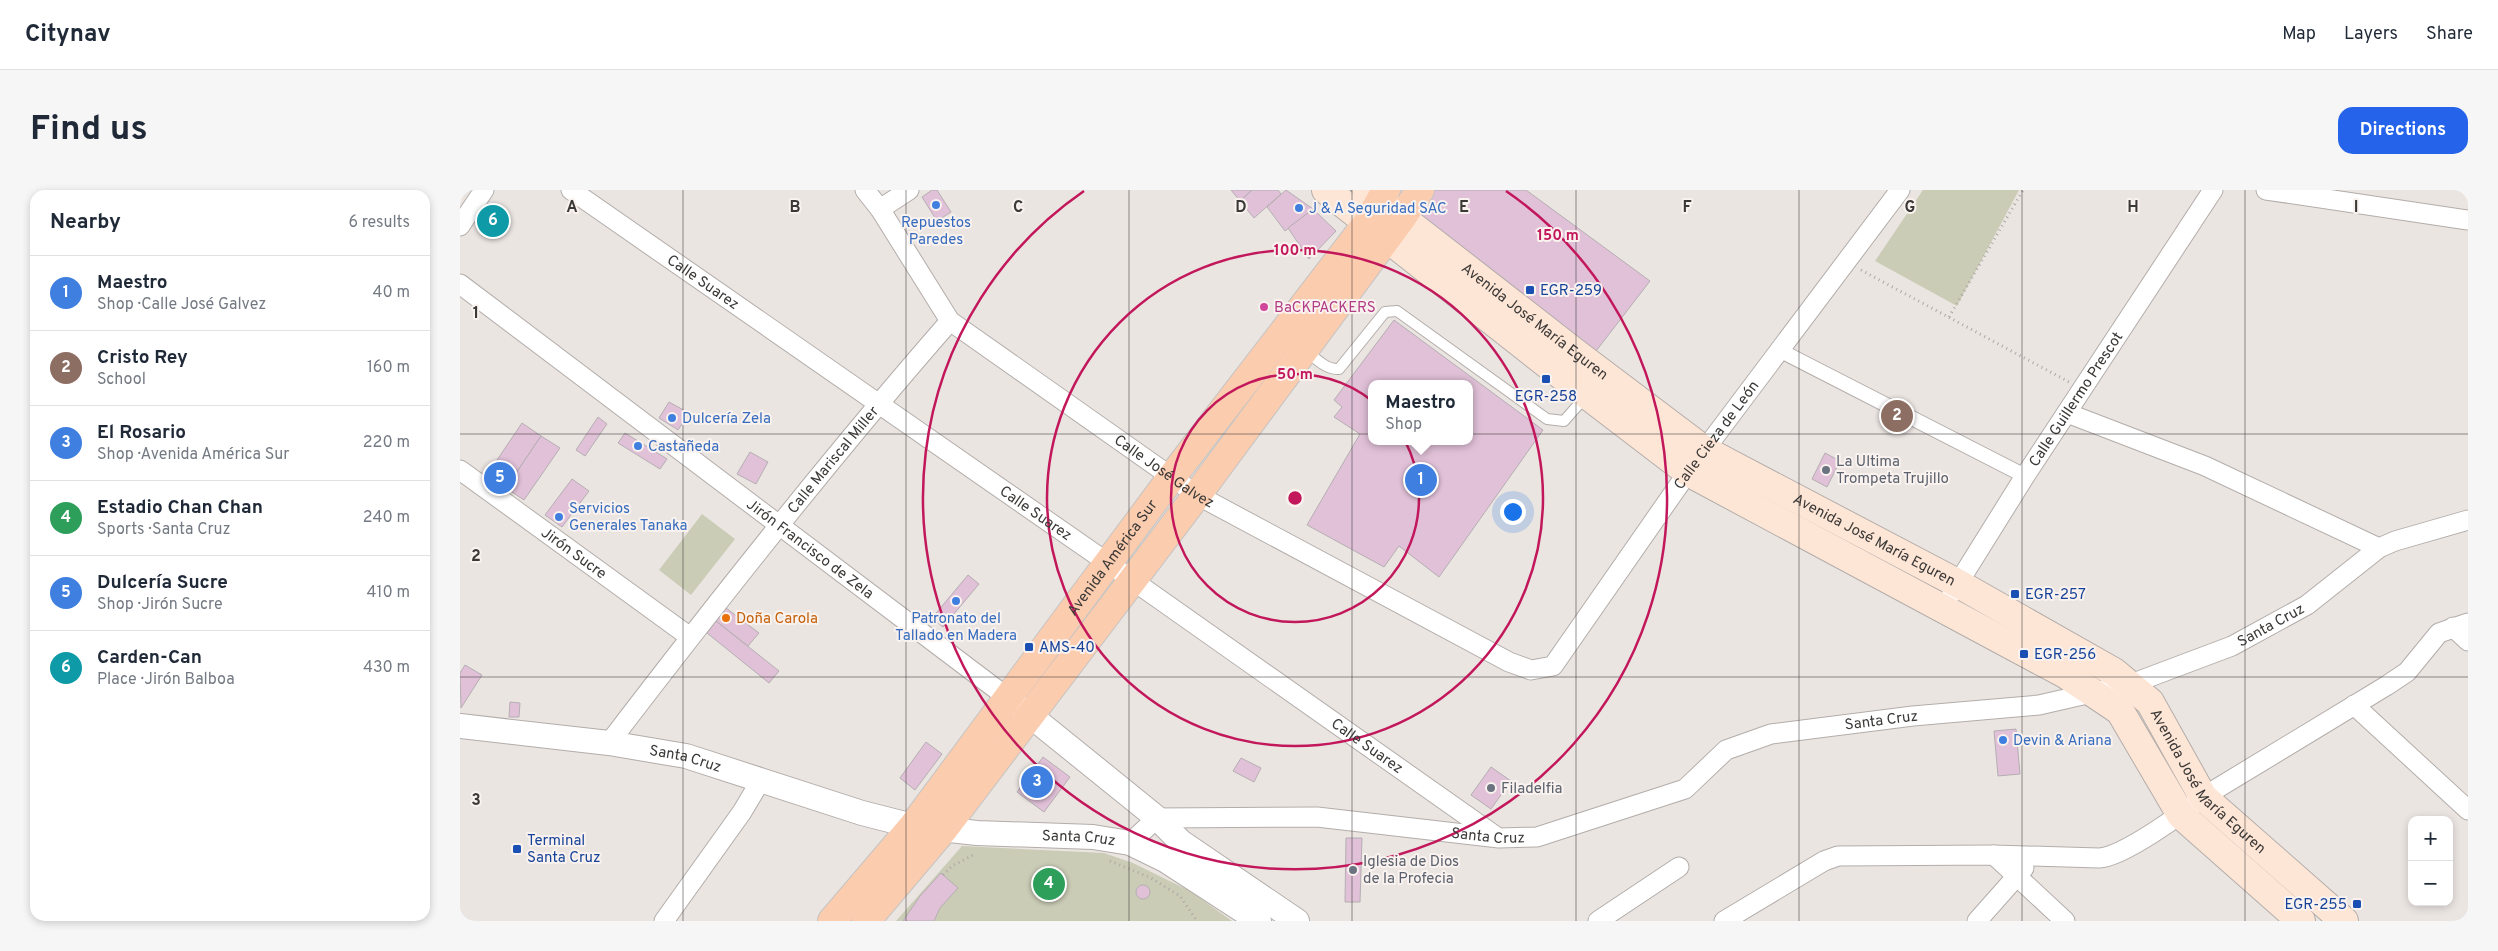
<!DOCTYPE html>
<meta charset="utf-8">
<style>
:root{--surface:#fff;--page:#f6f6f7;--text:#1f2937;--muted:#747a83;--line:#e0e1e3;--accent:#2563eb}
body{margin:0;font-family:Overpass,sans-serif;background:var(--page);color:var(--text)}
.controls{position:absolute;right:15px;bottom:15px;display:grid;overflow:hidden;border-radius:10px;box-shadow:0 2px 8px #0003}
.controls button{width:45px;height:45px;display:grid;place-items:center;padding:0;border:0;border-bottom:1px solid var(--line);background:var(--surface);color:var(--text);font:25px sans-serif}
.you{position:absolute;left:1052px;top:321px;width:18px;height:18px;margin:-12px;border:4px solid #fff;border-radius:50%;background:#1a73e8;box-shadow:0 0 0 8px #1a73e833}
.badge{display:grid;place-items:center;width:32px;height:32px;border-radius:50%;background:var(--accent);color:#fff;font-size:16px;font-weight:700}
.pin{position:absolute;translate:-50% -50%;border:2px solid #fff;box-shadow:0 1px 5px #0006}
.popup{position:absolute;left:908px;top:190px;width:105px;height:65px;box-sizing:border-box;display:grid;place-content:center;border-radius:10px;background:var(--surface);filter:drop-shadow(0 1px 4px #0005);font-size:16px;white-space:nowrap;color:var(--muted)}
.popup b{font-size:19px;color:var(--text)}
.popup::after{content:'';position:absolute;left:50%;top:100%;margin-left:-10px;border:10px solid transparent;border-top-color:var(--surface)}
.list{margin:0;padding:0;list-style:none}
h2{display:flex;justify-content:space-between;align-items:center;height:65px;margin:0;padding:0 20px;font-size:21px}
h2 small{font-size:16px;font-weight:400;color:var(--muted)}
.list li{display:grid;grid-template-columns:32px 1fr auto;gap:15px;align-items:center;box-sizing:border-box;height:75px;padding:0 20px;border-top:1px solid var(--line)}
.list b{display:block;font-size:19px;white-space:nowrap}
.list p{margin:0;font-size:16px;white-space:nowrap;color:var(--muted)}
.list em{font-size:16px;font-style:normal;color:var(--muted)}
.map{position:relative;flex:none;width:2008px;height:731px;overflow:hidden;border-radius:15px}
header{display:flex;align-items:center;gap:30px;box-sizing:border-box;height:70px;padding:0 25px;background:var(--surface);border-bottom:1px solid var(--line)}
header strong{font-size:24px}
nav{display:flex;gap:28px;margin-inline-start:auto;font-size:18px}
.intro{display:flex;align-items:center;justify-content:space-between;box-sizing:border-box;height:120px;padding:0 30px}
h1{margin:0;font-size:35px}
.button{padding:12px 22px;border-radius:15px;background:var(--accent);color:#fff;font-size:18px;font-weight:700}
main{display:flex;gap:30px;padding:0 30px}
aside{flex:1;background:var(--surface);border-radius:15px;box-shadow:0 2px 8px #0003}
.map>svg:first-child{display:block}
.green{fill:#cbccb6}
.building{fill:#e1c1d8;stroke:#b4aeb2;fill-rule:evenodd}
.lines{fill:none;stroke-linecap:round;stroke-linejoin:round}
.service-casing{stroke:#b3adaa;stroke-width:12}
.pedestrian-casing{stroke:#b3adaa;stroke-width:16}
.minor-casing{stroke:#b3adaa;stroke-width:21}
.tertiary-casing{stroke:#b3adaa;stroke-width:26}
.secondary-casing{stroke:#b3adaa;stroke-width:30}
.primary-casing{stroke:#c4c4c3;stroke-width:30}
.path{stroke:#ada8a6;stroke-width:3;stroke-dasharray:1 4;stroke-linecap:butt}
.service{stroke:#fff;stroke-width:10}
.pedestrian{stroke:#fff;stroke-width:14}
.minor{stroke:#fff;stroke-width:19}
.tertiary{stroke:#fff;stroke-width:24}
.secondary{stroke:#fee6d7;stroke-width:28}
.primary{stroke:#fcccaf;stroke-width:28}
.grid{fill:none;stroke:#3b3937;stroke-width:1;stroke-opacity:0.55}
.ring{fill:none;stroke:#c2185b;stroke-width:2.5}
.shop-dot{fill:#3f7fe0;stroke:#f9f2ef;stroke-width:2}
.transit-dot{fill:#1a4fb4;stroke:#f9f2ef;stroke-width:2}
.hotel-dot{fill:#d1479c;stroke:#f9f2ef;stroke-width:2}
.worship-dot{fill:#6b7280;stroke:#f9f2ef;stroke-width:2}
.food-dot{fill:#e8710a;stroke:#f9f2ef;stroke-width:2}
.labels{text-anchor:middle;stroke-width:4;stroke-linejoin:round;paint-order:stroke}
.shop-label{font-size:15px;fill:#366cbe;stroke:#f9f2ef;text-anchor:start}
.street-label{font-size:15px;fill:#3b3937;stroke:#f9f2ef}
.transit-label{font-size:15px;fill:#164399;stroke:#f9f2ef;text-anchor:start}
.hotel-label{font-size:15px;fill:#b23c85;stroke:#f9f2ef;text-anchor:start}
.worship-label{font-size:15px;fill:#5b616d;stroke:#f9f2ef;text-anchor:start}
.food-label{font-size:15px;fill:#c56008;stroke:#f9f2ef;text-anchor:start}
.grid-label{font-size:16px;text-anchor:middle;font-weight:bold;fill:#3b3937;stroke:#f9f2ef;stroke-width:4;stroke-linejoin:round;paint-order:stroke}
.centre{fill:#c2185b;stroke:#f9f2ef;stroke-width:2.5}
.ring-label{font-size:15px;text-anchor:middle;font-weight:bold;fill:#c2185b;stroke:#f9f2ef;stroke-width:4;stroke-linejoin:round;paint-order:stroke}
</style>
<header>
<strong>Citynav</strong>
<nav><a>Map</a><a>Layers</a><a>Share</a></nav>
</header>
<div class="intro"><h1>Find us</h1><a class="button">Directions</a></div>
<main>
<aside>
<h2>Nearby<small>6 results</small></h2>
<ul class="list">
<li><span class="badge" style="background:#3f7fe0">1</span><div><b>Maestro</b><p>Shop · Calle José Galvez</p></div><em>40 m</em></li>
<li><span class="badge" style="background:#8d6e63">2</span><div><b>Cristo Rey</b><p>School</p></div><em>160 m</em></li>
<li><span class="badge" style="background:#3f7fe0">3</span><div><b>El Rosario</b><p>Shop · Avenida América Sur</p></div><em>220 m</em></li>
<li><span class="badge" style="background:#2e9e5b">4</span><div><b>Estadio Chan Chan</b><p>Sports · Santa Cruz</p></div><em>240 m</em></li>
<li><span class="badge" style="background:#3f7fe0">5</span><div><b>Dulcería Sucre</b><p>Shop · Jirón Sucre</p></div><em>410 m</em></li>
<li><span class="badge" style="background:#0f9aa8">6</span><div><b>Carden-Can</b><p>Place · Jirón Balboa</p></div><em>430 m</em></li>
</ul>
</aside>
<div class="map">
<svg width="2008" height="731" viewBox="0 0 2008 731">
<rect width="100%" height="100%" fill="#ebe5e2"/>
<g class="green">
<polygon points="1463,0 1559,0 1497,116 1415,71"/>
<polygon points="242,324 275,349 231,405 199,380"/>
<polygon points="502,656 644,663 673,673 730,701 772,731 436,731"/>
</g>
<g class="building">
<polygon points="472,0 477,0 491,22 477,31 462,7"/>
<polygon points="771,0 792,0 780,11"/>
<polygon points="792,0 818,0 821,4 794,28 780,11"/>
<polygon points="826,0 853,19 825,41 807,17"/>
<polygon points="973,0 1066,0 1190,91 1133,165 952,25"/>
<polygon points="27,18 47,30 39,44 19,31"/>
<polygon points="853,19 876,41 849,69 828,38"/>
<path d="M934 130 1083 240 979 387 939 356 924 377 847 335 900 244 874 227 882 217 874 210ZM912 194H1010V251H912Z"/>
<polygon points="209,212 229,223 218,240 199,228"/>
<polygon points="138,227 147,234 125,266 116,260"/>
<polygon points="62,233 81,246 46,298 27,285"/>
<polygon points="165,243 207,269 200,279 158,253"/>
<polygon points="81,246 100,258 64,310 46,298"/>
<polygon points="290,262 308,272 296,294 277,284"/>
<polygon points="1365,263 1380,271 1367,297 1352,289"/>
<polygon points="112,289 129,301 102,337 85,325"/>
<polygon points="508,385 519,394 483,437 472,428"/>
<polygon points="266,418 299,443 288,456 256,431"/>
<polygon points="256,431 319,481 309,493 247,443"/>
<polygon points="5,475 22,485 1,518 0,483"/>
<polygon points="50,512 60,513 59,527 49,527"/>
<polygon points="1556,539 1560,584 1538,586 1534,541"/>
<polygon points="466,552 482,564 455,600 440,588"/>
<polygon points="583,567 610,587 584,622 557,602"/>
<polygon points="781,568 801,578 794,592 773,581"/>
<polygon points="1031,577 1051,591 1031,619 1011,605"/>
<polygon points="886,648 902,648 900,712 885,712"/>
<polygon points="481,683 498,698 480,718 474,731 443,731 460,706"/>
<circle cx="683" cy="702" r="7"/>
</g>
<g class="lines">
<defs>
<path id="service" d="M846 160C855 168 866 180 879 179L925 122 937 121 1087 229 1104 231 1126 206"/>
<polyline id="pedestrian" points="1319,160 1565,286"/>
<g id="minor">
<path id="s1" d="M111 0 648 373 1037 647"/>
<path id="s2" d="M405 0 420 19 490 131 737 305 1049 472 1071 480 1093 476 1228 282 1440 0"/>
<polyline points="1806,0 2008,30"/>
<polyline points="420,19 449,0"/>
<polyline points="0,36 24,0"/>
<path id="s3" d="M0 94 548 508"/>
<polyline points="1607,223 1745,276 1919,358"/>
<path id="s4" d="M0 280 230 447"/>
<path id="s5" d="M1492 403 1565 286 1753 0"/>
<polyline points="1993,437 2008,451"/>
<polyline points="1894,515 2008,620"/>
<path id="s6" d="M149 553C259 409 371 267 490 131"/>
<path id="s7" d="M670 653 697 628 857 627 1039 648 1077 647 1225 599 1266 560 1311 544 1453 526 1579 515 1671 494 1772 456 1847 415 1919 358 1935 351 2008 330"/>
<polyline points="1534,665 1605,731"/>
<polyline points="204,731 282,622 301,590"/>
<polyline points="1138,731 1219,677"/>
<path d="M1264 731 1364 671 1378 666 1534 665 1639 668C1663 667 1723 623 1743 607L1926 496 1947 482 1979 443 2008 433"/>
<polyline points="1517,731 1564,678"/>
</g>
<g id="tertiary">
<polyline points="556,514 697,628 721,652 837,731"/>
<path id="s8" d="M0 536 149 553 226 566 402 623 453 636 517 643 633 647 670 653 705 670 799 731"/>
</g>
<g id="secondary">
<polyline points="866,0 1101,185 1228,282 1605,484 1660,521 1721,625 1841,731"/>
<path id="s9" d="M906 0 1117 164 1244 260 1497 393 1654 482 1690 512 1743 607 1884 731"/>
</g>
<g id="primary">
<path id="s10" d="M372 731 453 636 711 288 908 32 926 0"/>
<polyline points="406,731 483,640 737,305 941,29 960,0"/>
</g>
</defs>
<use href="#service" class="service-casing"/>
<use href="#pedestrian" class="pedestrian-casing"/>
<use href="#minor" class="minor-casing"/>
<use href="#tertiary" class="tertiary-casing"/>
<use href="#secondary" class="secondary-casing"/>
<use href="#primary" class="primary-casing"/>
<g class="path">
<polyline points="1401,80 1609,192"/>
<polyline points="1489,127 1563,0"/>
<polyline points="650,671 691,688 720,706 737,731"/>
<polyline points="483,685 492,676 515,664"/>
</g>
<use href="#service" class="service"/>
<use href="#pedestrian" class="pedestrian"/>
<use href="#minor" class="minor"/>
<use href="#tertiary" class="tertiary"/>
<use href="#secondary" class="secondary"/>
<use href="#primary" class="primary"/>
</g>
<path class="grid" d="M223 0V731M446 0V731M669 0V731M892 0V731M1116 0V731M1339 0V731M1562 0V731M1785 0V731M0 244H2008M0 487H2008"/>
<g class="ring">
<circle cx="835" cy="308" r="124"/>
<circle cx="835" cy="308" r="248"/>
<path d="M1046 1A372 372 0 1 1 624 1"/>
</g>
<g class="shop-dot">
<circle cx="476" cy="15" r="5"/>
<circle cx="839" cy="18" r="5"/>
<circle cx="212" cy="228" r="5"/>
<circle cx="178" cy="256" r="5"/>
<circle cx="99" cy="327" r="5"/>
<circle cx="496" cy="411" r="5"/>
<circle cx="1543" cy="550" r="5"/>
</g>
<g class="transit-dot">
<rect x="1065" y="95" width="10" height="10" rx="2.5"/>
<rect x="1081" y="184" width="10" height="10" rx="2.5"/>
<rect x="1550" y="399" width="10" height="10" rx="2.5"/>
<rect x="564" y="452" width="10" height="10" rx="2.5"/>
<rect x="1559" y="459" width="10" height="10" rx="2.5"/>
<rect x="52" y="654" width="10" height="10" rx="2.5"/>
<rect x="1892" y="709" width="10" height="10" rx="2.5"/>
</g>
<circle class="hotel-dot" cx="804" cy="117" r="5"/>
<g class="worship-dot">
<circle cx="1366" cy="280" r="5"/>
<circle cx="1031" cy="598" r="5"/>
<circle cx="893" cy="680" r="5"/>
</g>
<circle class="food-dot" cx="266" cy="428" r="5"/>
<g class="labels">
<g class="shop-label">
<text x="849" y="23">J &amp; A Seguridad SAC</text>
<text x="476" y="37" text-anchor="middle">Repuestos<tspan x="476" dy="17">Paredes</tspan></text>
<text x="222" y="233">Dulcería Zela</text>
<text x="188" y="261">Castañeda</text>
<text x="109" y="323">Servicios<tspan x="109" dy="17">Generales Tanaka</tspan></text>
<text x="496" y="433" text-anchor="middle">Patronato del<tspan x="496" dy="17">Tallado en Madera</tspan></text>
<text x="1553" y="555">Devin &amp; Ariana</text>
</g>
<g class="street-label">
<text dy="5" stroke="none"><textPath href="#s1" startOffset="161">Calle Suarez</textPath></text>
<text dy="5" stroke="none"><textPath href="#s9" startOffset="214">Avenida José María Eguren</textPath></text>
<text dy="5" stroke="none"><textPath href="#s5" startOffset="230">Calle Guillermo Prescot</textPath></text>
<text dy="5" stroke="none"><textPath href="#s2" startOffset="1141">Calle Cieza de León</textPath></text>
<text dy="5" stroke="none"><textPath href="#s6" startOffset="361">Calle Mariscal Miller</textPath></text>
<text dy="5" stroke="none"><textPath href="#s2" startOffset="418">Calle José Galvez</textPath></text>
<text dy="5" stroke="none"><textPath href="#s1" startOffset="566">Calle Suarez</textPath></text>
<text dy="5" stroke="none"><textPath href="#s9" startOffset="619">Avenida José María Eguren</textPath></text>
<text dy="5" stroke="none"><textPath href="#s3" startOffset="439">Jirón Francisco de Zela</textPath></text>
<text dy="5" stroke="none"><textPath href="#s4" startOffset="141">Jirón Sucre</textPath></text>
<text dy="5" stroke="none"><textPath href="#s10" startOffset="459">Avenida América Sur</textPath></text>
<text dy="5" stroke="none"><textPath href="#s7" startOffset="1194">Santa Cruz</textPath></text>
<text dy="5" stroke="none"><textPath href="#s7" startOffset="789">Santa Cruz</textPath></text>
<text dy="5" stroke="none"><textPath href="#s1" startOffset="971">Calle Suarez</textPath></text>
<text dy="5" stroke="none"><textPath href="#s8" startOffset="228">Santa Cruz</textPath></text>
<text dy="5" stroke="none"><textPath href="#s9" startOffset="1039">Avenida José María Eguren</textPath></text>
<text dy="5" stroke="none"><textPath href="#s7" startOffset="369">Santa Cruz</textPath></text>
<text dy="5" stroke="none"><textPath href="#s8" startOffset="632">Santa Cruz</textPath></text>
</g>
<g class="transit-label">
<text x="1080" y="105">EGR-259</text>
<text x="1086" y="211" text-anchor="middle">EGR-258</text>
<text x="1565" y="409">EGR-257</text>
<text x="579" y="462">AMS-40</text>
<text x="1574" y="469">EGR-256</text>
<text x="67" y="655">Terminal<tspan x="67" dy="17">Santa Cruz</tspan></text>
<text x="1887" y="719" text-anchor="end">EGR-255</text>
</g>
<g class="hotel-label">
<text x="814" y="122">BaCKPACKERS</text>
</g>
<g class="worship-label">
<text x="1376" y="276">La Ultima<tspan x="1376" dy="17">Trompeta Trujillo</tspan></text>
<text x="1041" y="603">Filadelfia</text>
<text x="903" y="676">Iglesia de Dios<tspan x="903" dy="17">de la Profecia</tspan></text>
</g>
<g class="food-label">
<text x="276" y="433">Doña Carola</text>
</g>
</g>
<g class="grid-label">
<text x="112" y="22">A</text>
<text x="335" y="22">B</text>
<text x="558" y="22">C</text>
<text x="781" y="22">D</text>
<text x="1004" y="22">E</text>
<text x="1227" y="22">F</text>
<text x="1450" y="22">G</text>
<text x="1673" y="22">H</text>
<text x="1896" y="22">I</text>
<text x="16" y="128">1</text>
<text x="16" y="371">2</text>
<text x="16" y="615">3</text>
</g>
<circle cx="835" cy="308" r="8" class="centre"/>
<g class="ring-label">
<text x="1098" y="50">150 m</text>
<text x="835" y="65">100 m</text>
<text x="835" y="189">50 m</text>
</g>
</svg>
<div class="controls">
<button>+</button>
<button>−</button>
</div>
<div class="you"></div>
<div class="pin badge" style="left:961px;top:290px;background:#3f7fe0">1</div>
<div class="popup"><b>Maestro</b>Shop</div>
<div class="pin badge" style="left:1437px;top:226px;background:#8d6e63">2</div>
<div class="pin badge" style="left:577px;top:592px;background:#3f7fe0">3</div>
<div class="pin badge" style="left:589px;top:694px;background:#2e9e5b">4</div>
<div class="pin badge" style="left:40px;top:288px;background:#3f7fe0">5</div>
<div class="pin badge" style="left:33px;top:31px;background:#0f9aa8">6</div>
</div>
</main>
